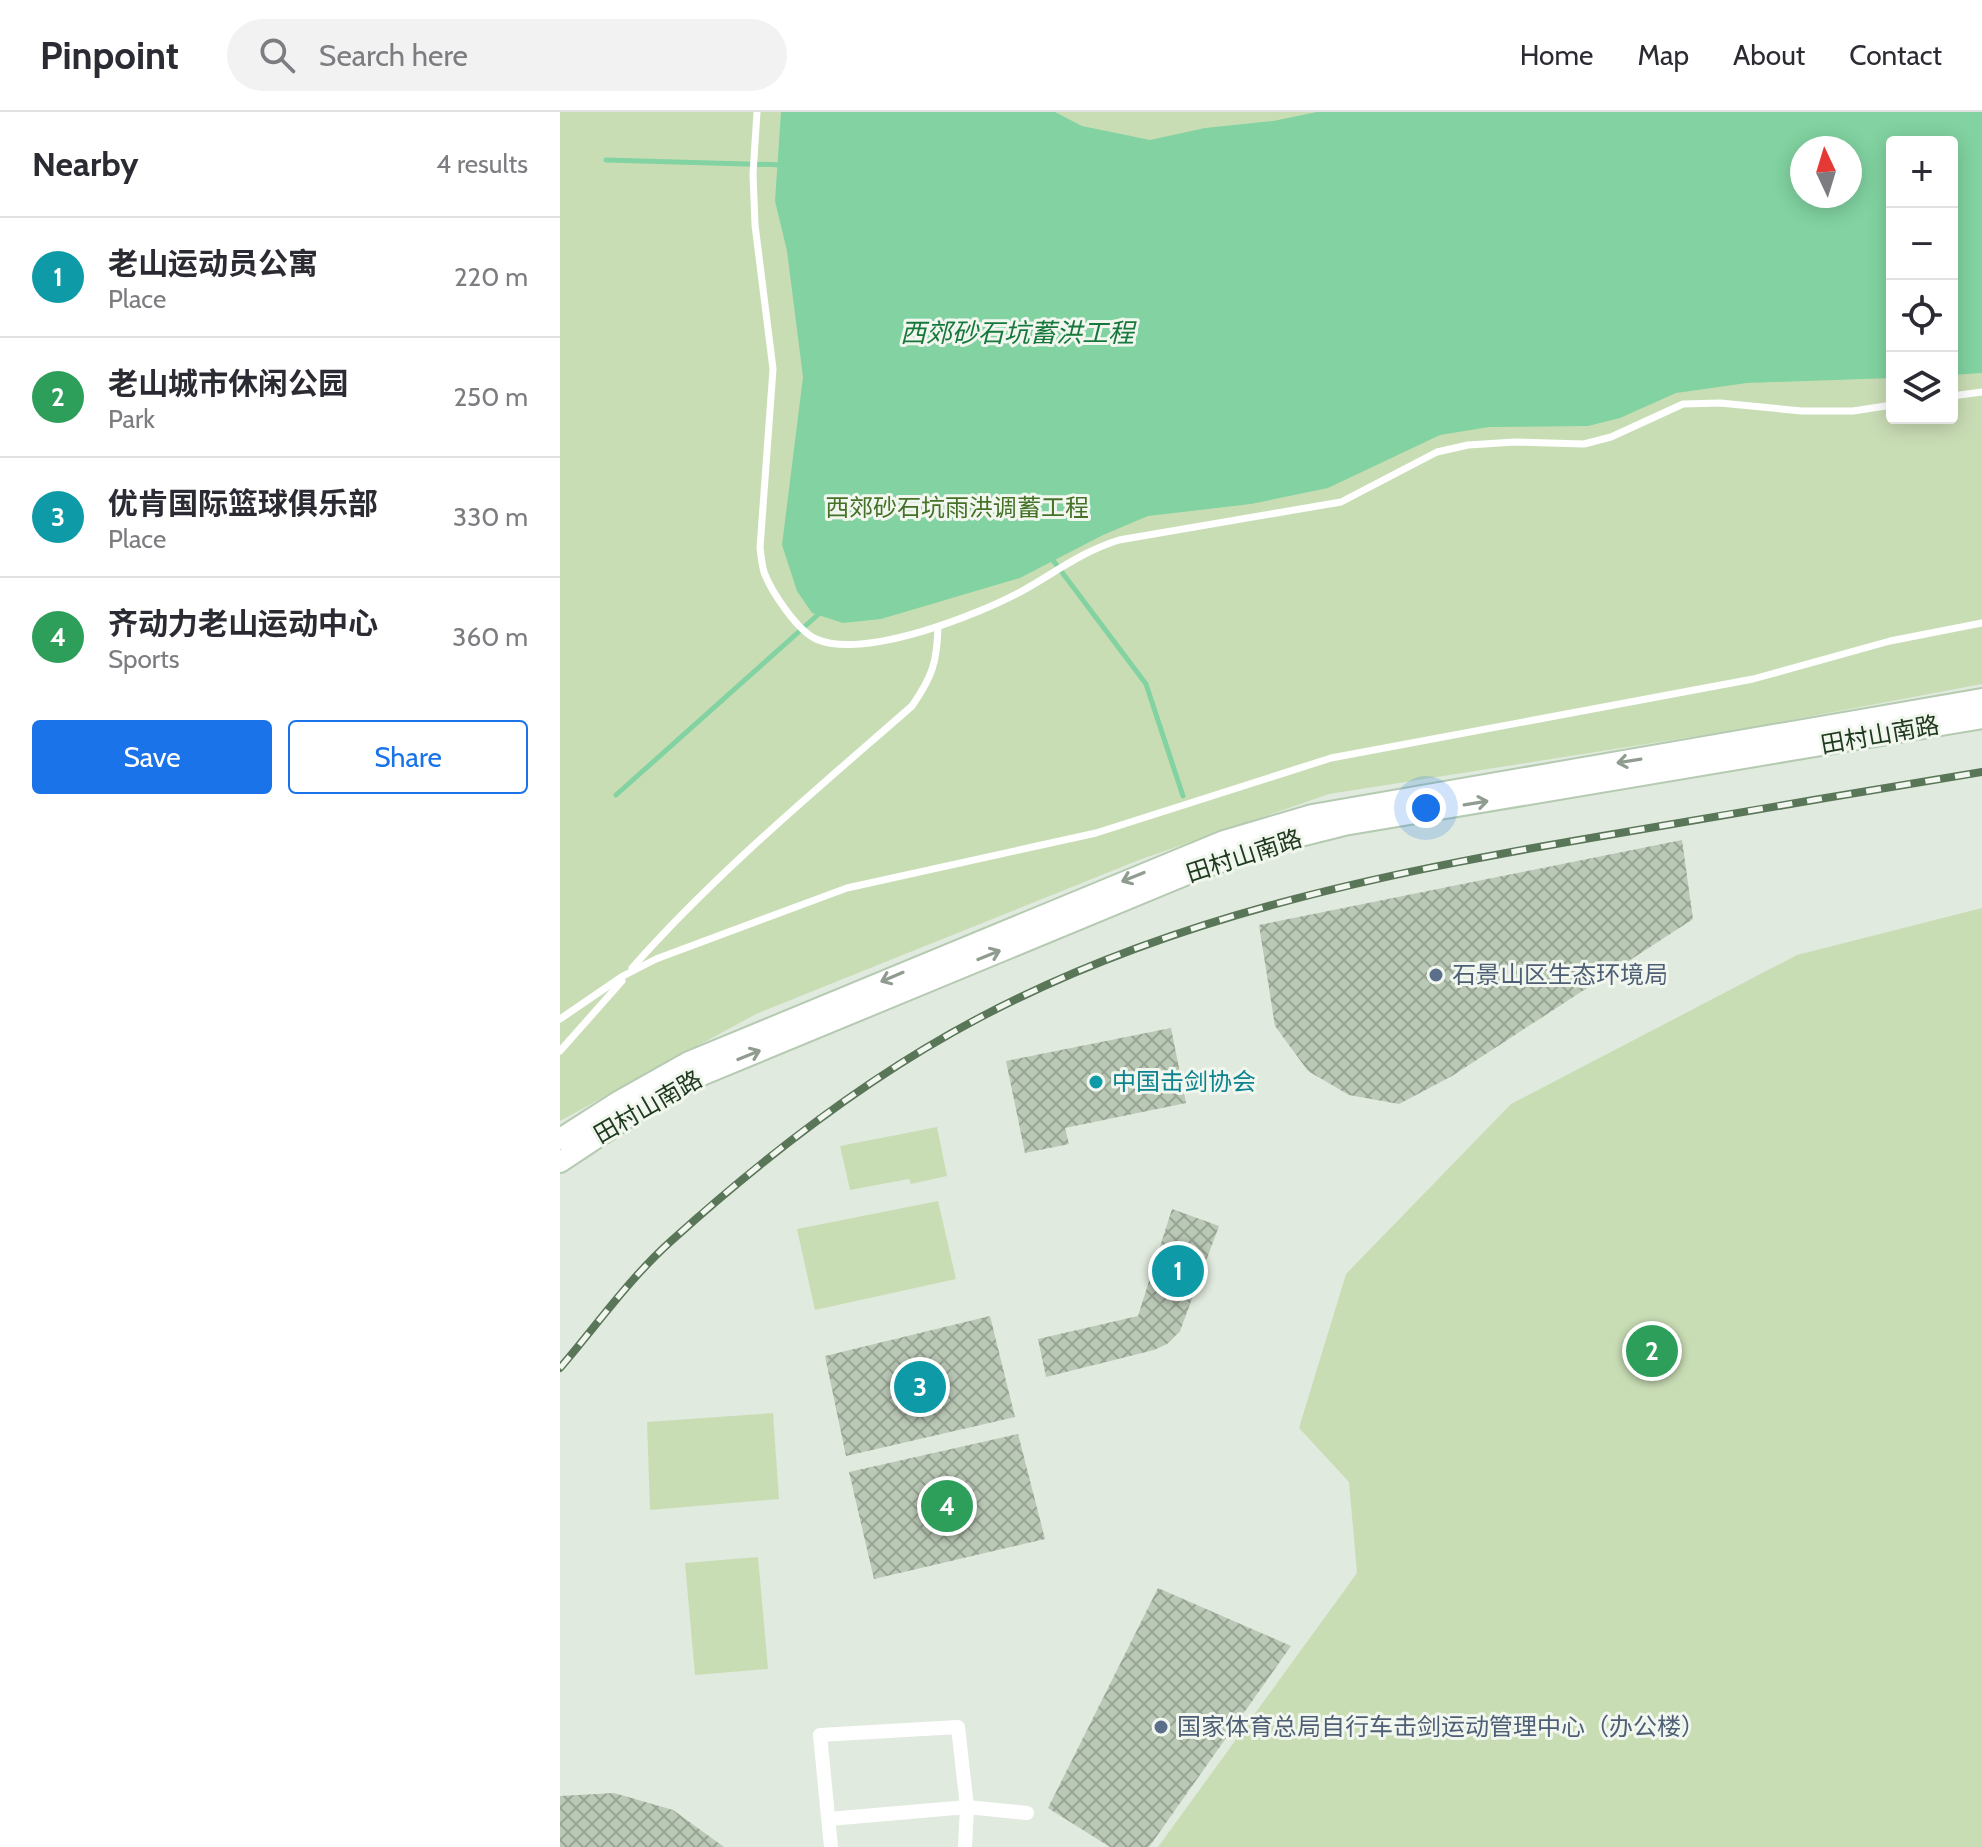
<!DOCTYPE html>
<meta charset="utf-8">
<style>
:root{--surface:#fff;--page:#f2f2f3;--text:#2b2b33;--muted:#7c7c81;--line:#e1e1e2;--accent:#1a73e8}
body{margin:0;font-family:Cabin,"Noto Sans SC",sans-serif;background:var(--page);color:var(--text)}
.controls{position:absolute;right:24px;top:24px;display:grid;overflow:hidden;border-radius:8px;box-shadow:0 4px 20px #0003}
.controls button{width:72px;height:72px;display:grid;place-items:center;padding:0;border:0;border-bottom:2px solid var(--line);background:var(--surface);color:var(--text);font:40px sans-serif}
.compass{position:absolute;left:1230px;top:24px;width:72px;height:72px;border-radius:50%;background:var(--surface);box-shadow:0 4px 20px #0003;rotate:356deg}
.you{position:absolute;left:866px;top:696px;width:28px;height:28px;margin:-20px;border:6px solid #fff;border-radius:50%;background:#1a73e8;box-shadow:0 0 0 12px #1a73e833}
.badge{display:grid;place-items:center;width:52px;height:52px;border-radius:50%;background:var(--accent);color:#fff;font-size:26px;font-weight:700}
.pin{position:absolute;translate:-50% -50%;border:4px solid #fff;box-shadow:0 2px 8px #0006}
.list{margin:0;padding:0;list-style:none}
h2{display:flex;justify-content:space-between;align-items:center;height:104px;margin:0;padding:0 32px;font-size:34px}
h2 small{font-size:26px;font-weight:400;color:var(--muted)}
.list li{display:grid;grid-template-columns:52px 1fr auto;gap:24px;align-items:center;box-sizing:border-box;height:120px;padding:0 32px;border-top:2px solid var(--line)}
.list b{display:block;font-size:30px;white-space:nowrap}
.list p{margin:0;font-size:26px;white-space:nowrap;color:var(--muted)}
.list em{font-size:26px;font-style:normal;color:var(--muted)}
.actions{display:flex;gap:16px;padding:24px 32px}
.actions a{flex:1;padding:18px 0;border:2px solid var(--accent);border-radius:8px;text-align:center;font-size:28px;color:var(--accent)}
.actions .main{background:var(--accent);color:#fff}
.icon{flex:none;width:44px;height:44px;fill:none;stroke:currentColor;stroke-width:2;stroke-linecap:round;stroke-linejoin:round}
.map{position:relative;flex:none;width:1422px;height:1735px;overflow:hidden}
header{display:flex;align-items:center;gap:48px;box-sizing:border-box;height:112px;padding:0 40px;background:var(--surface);border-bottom:2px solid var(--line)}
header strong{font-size:38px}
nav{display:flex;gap:44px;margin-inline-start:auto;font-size:28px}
.search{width:560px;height:72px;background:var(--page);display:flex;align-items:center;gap:20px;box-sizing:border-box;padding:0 28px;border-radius:44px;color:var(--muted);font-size:30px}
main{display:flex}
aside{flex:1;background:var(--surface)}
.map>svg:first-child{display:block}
.green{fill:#c9ddb5;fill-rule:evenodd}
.water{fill:#82d3a1;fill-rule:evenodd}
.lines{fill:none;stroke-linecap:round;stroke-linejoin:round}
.stream{stroke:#82d3a1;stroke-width:5}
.building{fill:url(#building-cross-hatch)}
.secondary-casing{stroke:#b4cab1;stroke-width:24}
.service{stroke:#fff;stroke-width:7}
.minor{stroke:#fff;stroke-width:14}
.secondary{stroke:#fff;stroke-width:20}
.rail-casing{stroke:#5a7659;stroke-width:8}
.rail{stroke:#f1f7ee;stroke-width:5;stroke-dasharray:15;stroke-linecap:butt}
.oneway{stroke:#909c8f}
.service-dot{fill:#5c6f8a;stroke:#f1f7ee;stroke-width:3}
.culture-dot{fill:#0f9aa8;stroke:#f1f7ee;stroke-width:3}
.labels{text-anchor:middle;stroke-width:6;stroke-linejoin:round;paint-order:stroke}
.park-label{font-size:24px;fill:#457228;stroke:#f1f7ee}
.street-label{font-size:24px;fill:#203a1f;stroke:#f1f7ee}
.service-label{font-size:24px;fill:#4e5e75;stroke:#f1f7ee;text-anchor:start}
.culture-label{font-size:24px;fill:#0d838f;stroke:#f1f7ee;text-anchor:start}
.water-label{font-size:26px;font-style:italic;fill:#17783d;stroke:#f1f7ee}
</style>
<header>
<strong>Pinpoint</strong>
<div class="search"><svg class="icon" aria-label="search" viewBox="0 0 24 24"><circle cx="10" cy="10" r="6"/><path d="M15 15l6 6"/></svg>Search here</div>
<nav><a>Home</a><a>Map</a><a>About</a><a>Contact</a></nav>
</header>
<main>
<aside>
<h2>Nearby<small>4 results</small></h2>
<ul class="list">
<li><span class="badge" style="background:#0f9aa8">1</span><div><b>老山运动员公寓</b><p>Place</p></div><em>220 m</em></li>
<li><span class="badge" style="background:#2e9e5b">2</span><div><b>老山城市休闲公园</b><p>Park</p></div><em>250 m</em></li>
<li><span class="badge" style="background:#0f9aa8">3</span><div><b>优肯国际篮球俱乐部</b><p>Place</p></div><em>330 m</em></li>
<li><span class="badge" style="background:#2e9e5b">4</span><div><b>齐动力老山运动中心</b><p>Sports</p></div><em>360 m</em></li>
</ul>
<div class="actions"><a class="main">Save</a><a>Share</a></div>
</aside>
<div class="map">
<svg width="1422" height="1735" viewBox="0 0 1422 1735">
<defs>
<pattern id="building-cross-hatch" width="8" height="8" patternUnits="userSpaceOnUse" patternTransform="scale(2)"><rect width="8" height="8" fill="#bac8b6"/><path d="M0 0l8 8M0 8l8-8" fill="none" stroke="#97a393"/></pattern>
</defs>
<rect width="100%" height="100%" fill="#e1eade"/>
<g class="green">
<path d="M0 0H1422V572L1189 616 769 682 579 748 196 902 0 1009ZM1332 30H1392V306H1332ZM1242 36H1290V84H1242Z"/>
<polygon points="1422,796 1422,1735 598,1735 797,1461 789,1370 739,1316 786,1162 951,992 1237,843"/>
<polygon points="377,1015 387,1064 351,1072 349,1067 290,1078 280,1034"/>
<polygon points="378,1089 396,1167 255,1198 237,1117"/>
<polygon points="213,1301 219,1387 90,1398 87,1310"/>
<polygon points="198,1445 208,1557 135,1563 125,1451"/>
</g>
<path class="water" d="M221 0H495L522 14 590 28 645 16 713 9 757 0H1422V261L1392 263V30H1332V266L1187 271 1116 281 1060 306 1028 314 929 315 880 323 768 376 691 392 588 404 543 423 460 466 321 507 283 511 252 501 237 479 222 433 243 265 227 139 215 89ZM1242 36H1290V84H1242Z"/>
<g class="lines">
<g class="stream">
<polyline points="46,48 225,53"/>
<polyline points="489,443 586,572 623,684"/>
<polyline points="56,683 261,500"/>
</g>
</g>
<g class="building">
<polygon points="1122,728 1133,807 892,964 839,992 789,983 748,959 715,914 699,813"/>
<polygon points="611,916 626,991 505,1016 509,1032 465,1041 446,949"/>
<polygon points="612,1097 659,1114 620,1219 607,1232 594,1238 486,1265 478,1227 578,1204"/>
<polygon points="430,1204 455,1305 286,1344 265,1244"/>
<polygon points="458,1322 485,1427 314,1467 289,1360"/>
<polygon points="598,1476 731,1534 589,1735 550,1735 488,1696"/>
<polygon points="54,1681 113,1698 164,1735 0,1735 0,1684"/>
</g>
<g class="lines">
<defs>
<g id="secondary">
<polyline points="0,1027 58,990 129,950 664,729 752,703 1422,587"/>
<polyline points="0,1050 86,993 144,962 637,758 716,730 784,713 1422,606"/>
</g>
</defs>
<use href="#secondary" class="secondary-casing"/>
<g class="service">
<path d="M197 0 193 62 195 113 213 257 200 436C201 444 202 453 204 460 211 480 238 519 256 527 304 548 418 503 462 479 496 460 521 440 559 428L781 390 877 340 908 333 955 330 1024 332 1051 325 1123 292 1160 291 1242 299H1293L1332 293"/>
<polyline points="1392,284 1422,280"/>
<path d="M72 856C157 760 256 678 352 594 372 565 377 551 378 515"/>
<polyline points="0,907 63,864 96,847 287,776 536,721 771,646 1193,567 1330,529 1422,511"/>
<polyline points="0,939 62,869"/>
</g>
<g class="minor">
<polyline points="269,1707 407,1695 467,1701"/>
<polyline points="271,1735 260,1623 398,1615 407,1695 405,1735"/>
</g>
<use href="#secondary" class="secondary"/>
<defs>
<path id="rail" d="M0 1256C36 1214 69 1167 110 1130 204 1045 307 965 419 906 619 800 840 758 1060 721 1181 700 1301 680 1422 660"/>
</defs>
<use href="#rail" class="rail-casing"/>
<use href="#rail" class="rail"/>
</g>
<defs><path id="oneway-shaft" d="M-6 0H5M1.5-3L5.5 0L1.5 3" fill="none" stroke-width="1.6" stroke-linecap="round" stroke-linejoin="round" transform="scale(2)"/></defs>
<g class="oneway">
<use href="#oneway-shaft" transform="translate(1069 649) rotate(171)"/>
<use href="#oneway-shaft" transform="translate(916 691) rotate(-9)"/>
<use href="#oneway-shaft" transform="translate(573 765) rotate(158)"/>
<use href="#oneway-shaft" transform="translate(429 843) rotate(-22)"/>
<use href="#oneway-shaft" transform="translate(332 865) rotate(157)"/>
<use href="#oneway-shaft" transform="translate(189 943) rotate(-22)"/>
</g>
<g class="service-dot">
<circle cx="876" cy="863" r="8"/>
<circle cx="601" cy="1615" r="8"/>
</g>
<circle class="culture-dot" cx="536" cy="970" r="8"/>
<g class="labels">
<g class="park-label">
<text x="397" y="404">西郊砂石坑雨洪调蓄工程</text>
</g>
<g class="street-label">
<text transform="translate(1320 623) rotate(-10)" y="8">田村山南路</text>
<text transform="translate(684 744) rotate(-18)" y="8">田村山南路</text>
<text transform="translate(88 995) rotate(-30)" y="8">田村山南路</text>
</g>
<g class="service-label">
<text x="892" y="871">石景山区生态环境局</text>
<text x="617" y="1623">国家体育总局自行车击剑运动管理中心（办公楼）</text>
</g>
<g class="culture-label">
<text x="552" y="978">中国击剑协会</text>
</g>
<g class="water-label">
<text x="457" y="230">西郊砂石坑蓄洪工程</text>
</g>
</g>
</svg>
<div class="controls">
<button>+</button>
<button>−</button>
<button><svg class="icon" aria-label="locate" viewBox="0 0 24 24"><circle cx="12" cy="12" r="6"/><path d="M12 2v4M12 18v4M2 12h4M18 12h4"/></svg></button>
<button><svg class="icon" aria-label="layers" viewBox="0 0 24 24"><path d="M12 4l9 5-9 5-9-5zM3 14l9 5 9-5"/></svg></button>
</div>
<svg class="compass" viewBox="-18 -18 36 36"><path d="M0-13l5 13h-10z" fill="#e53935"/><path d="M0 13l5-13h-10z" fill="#7c7c81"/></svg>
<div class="you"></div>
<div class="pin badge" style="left:618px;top:1159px;background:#0f9aa8">1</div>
<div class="pin badge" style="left:1092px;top:1239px;background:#2e9e5b">2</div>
<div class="pin badge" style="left:360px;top:1275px;background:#0f9aa8">3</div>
<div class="pin badge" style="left:387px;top:1394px;background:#2e9e5b">4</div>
</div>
</main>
